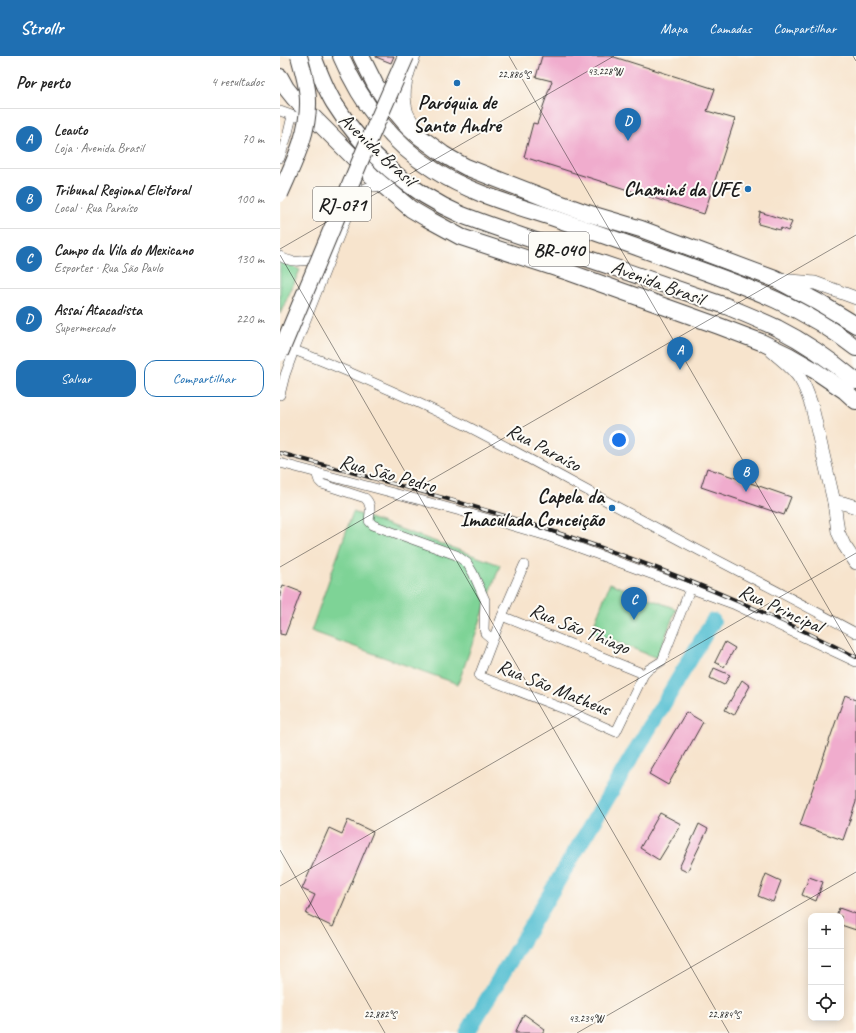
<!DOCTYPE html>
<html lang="pt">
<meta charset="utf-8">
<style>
:root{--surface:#fff;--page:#f2f2f2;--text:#222;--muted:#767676;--line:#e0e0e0;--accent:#1f6fb2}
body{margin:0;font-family:Caveat,sans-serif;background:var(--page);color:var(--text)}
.controls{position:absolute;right:12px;bottom:12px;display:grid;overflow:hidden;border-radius:8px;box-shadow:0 2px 10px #0003}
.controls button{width:36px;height:36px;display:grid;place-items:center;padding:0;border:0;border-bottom:1px solid var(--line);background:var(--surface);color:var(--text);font:20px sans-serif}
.you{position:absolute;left:339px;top:384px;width:14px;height:14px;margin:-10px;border:3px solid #fff;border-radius:50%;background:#1a73e8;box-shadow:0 0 0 6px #1a73e833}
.badge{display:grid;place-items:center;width:26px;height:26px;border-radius:50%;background:var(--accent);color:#fff;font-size:13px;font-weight:700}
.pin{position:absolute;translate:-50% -33px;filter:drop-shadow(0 1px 2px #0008)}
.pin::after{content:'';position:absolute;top:21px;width:14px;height:12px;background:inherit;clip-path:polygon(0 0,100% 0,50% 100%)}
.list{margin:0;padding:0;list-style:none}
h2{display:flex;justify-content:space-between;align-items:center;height:52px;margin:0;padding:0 16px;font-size:17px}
h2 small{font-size:13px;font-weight:400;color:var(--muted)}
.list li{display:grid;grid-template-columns:26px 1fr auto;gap:12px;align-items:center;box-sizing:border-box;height:60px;padding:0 16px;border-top:1px solid var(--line)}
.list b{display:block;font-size:15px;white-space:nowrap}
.list p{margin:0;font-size:13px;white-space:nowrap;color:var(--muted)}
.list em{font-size:13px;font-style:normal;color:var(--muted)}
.actions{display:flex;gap:8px;padding:12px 16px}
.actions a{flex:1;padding:9px 0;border:1px solid var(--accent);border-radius:12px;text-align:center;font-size:14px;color:var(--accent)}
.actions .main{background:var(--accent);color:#fff}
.icon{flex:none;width:22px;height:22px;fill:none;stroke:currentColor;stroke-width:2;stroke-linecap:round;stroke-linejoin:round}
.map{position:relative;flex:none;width:576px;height:977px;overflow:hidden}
header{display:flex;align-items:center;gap:24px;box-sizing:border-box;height:56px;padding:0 20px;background:var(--accent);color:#fff}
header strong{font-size:19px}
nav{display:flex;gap:22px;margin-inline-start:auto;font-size:14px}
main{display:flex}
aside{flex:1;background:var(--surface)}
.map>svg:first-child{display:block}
.green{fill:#7ed396;stroke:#4d7859}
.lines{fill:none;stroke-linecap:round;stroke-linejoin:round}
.river{stroke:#55bfd2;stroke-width:16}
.building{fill:#f0accd}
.street-casing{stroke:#3d3a37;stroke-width:10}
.secondary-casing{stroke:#3d3a37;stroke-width:14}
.highway-casing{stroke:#3d3a37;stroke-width:18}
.street{stroke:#fff;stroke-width:9}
.secondary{stroke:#fff;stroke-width:13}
.highway{stroke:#fff;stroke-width:16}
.rail-casing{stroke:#1c1c1c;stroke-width:4}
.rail{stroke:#fdfcf7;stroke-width:2.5;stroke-dasharray:8;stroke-linecap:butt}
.highway-bridge-casing{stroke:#3d3a37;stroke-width:18;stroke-linecap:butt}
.highway-bridge{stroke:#fff;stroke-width:16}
.ticks{fill:none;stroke:#1c1c1c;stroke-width:1;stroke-opacity:0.45}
.poi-dot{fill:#1f6fb2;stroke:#fdfcf7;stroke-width:1.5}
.labels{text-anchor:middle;stroke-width:4;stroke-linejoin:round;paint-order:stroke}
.shield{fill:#fdfcf7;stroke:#605f5e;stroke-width:1}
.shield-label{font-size:19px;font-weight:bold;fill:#1c1c1c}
.poi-label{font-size:20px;font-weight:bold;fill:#1c1c1c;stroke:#fdfcf7;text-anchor:end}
.street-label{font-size:20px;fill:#1c1c1c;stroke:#fdfcf7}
.ticks-label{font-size:10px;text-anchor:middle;fill:#1c1c1c;stroke:#fdfcf7;stroke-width:4;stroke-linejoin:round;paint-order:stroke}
</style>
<header>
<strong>Strollr</strong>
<nav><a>Mapa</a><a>Camadas</a><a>Compartilhar</a></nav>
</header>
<main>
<aside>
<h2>Por perto<small>4 resultados</small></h2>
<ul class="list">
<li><span class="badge">A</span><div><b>Leauto</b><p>Loja · Avenida Brasil</p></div><em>70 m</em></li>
<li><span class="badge">B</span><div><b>Tribunal Regional Eleitoral</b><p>Local · Rua Paraíso</p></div><em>100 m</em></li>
<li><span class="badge">C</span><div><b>Campo da Vila do Mexicano</b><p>Esportes · Rua São Paulo</p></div><em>130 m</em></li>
<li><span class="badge">D</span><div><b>Assaí Atacadista</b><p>Supermercado</p></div><em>220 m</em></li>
</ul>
<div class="actions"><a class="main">Salvar</a><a>Compartilhar</a></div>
</aside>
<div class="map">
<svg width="576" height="977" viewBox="0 0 576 977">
<rect width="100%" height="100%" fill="#fdfcf7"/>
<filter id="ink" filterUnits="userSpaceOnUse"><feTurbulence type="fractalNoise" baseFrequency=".025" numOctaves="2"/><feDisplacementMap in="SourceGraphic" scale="8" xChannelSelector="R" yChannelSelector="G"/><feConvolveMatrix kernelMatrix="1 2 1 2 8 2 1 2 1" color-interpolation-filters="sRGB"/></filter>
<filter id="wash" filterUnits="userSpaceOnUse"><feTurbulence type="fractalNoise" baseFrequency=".012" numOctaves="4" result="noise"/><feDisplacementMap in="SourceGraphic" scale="16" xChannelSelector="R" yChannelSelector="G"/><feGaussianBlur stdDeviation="0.9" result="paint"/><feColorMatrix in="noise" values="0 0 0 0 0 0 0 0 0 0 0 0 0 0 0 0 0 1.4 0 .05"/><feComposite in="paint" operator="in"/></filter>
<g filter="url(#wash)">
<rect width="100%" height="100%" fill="#f7e4cd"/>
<g class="green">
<polygon points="0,204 20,214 0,258"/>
<polygon points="73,456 220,509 178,628 31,575"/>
<polygon points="330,527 396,553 377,602 311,576"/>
</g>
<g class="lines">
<polyline class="river" points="187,977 433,565"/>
</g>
<g id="blocks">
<g class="building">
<polygon points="96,0 114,0 111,7 96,1"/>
<polygon points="262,0 331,0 435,33 427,55 455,63 424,158 244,101 253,67 257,68 272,25 256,21"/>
<polygon points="480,156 512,166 508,175 501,172 500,174 478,168"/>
<polygon points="427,412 511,441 504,459 421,431"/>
<polygon points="3,529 21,536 5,579 0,578 0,539"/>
<polygon points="445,586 455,592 444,611 435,606"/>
<polygon points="434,612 450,619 444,629 430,622"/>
<polygon points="462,624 470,630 454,659 445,654"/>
<polygon points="565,639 576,644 576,746 563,784 520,769"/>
<polygon points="406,656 423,666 388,729 369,718"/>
<polygon points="380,757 401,768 379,804 360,792"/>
<polygon points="68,764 93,776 53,871 26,858 35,839 22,833 49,772 62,778"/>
<polygon points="419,768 428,773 407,816 399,812"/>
<polygon points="486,818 501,825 493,846 478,840"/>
<polygon points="529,821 543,826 536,845 522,839"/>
<polygon points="559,852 576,858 576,874 561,869 561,860 556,860"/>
<polygon points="244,958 265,973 262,977 235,977"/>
</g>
</g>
</g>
<g filter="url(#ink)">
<use href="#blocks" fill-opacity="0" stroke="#3d3a37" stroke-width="1"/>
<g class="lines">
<defs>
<g id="street">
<polyline points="0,55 31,66"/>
<polyline points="0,102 8,77 12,60"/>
<path d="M75 140C86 130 89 129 104 132"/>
<path d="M0 200C11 209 28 204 41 202"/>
<path d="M14 294C72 316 129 342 185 369 243 399 300 431 358 462 430 501 504 538 576 577"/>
<polyline points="0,339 5,319 14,294 75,140 77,127"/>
<polyline points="0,407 140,444 202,461 267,480 453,548 576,606"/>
<path d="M36 416 39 425 42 428 85 442C92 448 90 456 89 465L93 469 176 499 187 507 193 517 205 544 204 573 205 577 212 583"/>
<polyline points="244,509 222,560 199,620 287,654 336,676 364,618 369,613 382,605 410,533"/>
<polyline points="222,560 364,618"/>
</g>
<g id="secondary">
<path d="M134 0C127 17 121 35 126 54 127 59 132 66 135 71"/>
<polyline points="498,224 535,227 576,242"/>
<path d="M492 295C502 304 514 312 521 324 526 332 529 342 532 351L554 446 558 476 564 489 576 507"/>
<polyline points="554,446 563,447 576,451"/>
</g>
<g id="highway">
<path d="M33 0C39 16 45 32 54 47 85 97 127 135 182 159 213 171 245 181 276 192 333 211 389 230 446 250 463 257 480 264 497 272 525 286 552 305 576 325"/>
<path d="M61 0C81 47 111 87 154 114 190 137 231 148 271 161 317 177 363 193 409 210 468 231 526 252 576 292"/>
<polyline points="81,0 95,28 104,42 116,56 127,69 140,81 163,98 173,104 186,111 268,143 307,157 361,173 495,223 538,246 576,269"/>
<polyline points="0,21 6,32 14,42 92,120 131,153 148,163 181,181 291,217 439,270 481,286 508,299 534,314 565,335 576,345"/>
</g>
</defs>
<use href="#street" class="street-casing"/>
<use href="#secondary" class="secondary-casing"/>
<use href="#highway" class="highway-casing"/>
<use href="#street" class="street"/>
<use href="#secondary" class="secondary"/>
<use href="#highway" class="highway"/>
<defs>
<path id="rail" d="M0 397C87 421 174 443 260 471 368 506 475 549 576 601"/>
</defs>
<use href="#rail" class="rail-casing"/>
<use href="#rail" class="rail"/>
<defs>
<g id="highway-bridge">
<path d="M0 138C13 108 29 78 28 45 28 30 23 15 19 0"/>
<polyline points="0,297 86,91 126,0"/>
</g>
</defs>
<use href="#highway-bridge" class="highway-bridge-casing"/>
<use href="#highway-bridge" class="highway-bridge"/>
</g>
</g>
<path class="ticks" d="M229 0 576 600M573 0 576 5M0 193 334 0M0 199 449 977M0 511 576 179M0 794 105 977M0 830 576 497M297 977 576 816"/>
<g class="poi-dot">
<circle cx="177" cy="27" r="4"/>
<circle cx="468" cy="133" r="4"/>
<circle cx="332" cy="452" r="4"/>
</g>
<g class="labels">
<g class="shield">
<rect x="33" y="131" width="58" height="34" rx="3"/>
<rect x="249" y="176" width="60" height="34" rx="3"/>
</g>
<g class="shield-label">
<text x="62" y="155">RJ-071</text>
<text x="279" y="200">BR-040</text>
</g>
<g class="poi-label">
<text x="177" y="53" text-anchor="middle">Paróquia de<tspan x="177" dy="23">Santo Andre</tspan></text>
<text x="460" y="140">Chaminé da UFE</text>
<text x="324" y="447">Capela da<tspan x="324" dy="23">Imaculada Conceição</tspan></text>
</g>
<g class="street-label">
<text transform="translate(98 93) rotate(43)" y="7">Avenida Brasil</text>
<text transform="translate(378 226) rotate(20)" y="7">Avenida Brasil</text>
<text transform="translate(264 391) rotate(28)" y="7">Rua Paraíso</text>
<text transform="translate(108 417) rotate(15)" y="7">Rua São Pedro</text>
<text transform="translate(501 552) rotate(25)" y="7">Rua Principal</text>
<text transform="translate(300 572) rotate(22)" y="7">Rua São Thiago</text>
<text transform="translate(274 631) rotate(22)" y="7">Rua São Matheus</text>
</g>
</g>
<g class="ticks-label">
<text x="325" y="19">43.228°W</text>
<text x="234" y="22">22.886°S</text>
<text x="100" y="962">22.882°S</text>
<text x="444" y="962">22.884°S</text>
<text x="306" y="966">43.234°W</text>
</g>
</svg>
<div class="controls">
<button>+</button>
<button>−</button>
<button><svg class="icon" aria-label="locate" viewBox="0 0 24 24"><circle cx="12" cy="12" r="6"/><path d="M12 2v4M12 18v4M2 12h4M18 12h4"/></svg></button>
</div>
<div class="you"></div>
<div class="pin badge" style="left:400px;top:314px">A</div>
<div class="pin badge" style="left:466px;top:436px">B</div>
<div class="pin badge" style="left:354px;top:564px">C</div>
<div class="pin badge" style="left:348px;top:85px">D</div>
</div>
</main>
